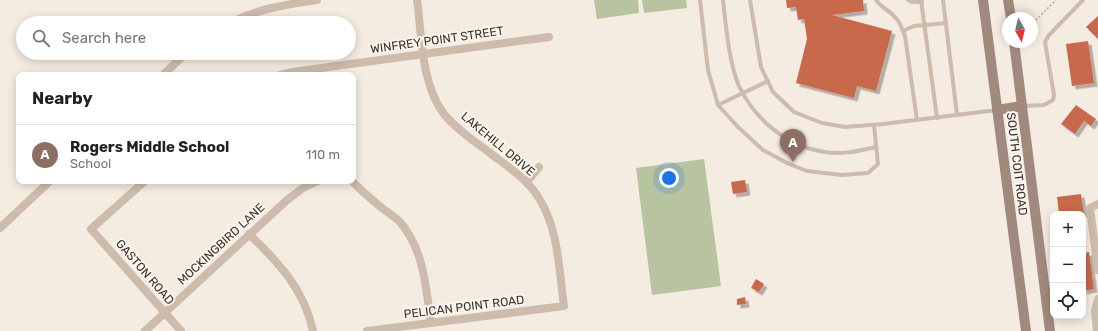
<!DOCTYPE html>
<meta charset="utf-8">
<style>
:root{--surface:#fff;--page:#f2f2f2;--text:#222;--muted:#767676;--line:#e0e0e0;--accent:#1f5a5e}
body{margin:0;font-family:Rubik,sans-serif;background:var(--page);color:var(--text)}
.controls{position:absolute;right:12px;bottom:12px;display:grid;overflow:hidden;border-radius:8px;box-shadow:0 2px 10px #0003}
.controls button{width:36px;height:36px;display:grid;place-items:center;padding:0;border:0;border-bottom:1px solid var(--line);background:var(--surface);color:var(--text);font:20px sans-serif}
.compass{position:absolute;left:1002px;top:12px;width:36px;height:36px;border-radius:50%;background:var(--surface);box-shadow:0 2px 10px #0003;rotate:172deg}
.you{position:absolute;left:669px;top:178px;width:14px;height:14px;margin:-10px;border:3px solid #fff;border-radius:50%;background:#1a73e8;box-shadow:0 0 0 6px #1a73e833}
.badge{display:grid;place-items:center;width:26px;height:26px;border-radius:50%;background:var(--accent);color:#fff;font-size:13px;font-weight:700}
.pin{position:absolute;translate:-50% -33px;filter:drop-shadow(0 1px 2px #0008)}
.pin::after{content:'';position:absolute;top:21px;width:14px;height:12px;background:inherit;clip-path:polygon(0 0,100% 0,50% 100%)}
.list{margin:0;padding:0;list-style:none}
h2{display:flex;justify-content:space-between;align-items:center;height:52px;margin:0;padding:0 16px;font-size:17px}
h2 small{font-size:13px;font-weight:400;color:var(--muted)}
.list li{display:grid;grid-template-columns:26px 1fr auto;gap:12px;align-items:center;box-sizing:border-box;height:60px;padding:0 16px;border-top:1px solid var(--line)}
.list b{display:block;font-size:15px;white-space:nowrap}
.list p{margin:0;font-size:13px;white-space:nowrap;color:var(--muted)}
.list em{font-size:13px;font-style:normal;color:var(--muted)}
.icon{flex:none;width:22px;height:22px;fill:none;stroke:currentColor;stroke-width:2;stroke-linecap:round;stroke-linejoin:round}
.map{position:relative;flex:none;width:1098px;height:331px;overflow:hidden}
.search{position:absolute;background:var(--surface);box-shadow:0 2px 10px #0003;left:16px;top:16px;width:340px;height:44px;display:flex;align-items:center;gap:10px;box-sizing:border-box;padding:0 14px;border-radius:22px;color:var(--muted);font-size:15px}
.panel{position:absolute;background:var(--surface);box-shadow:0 2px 10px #0003;left:16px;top:72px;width:340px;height:112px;border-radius:8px}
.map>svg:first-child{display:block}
.green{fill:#b8c4a0}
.building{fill:#c8694b;filter:url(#shadow)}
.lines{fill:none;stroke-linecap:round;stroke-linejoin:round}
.path{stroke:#b9a596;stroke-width:1.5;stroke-dasharray:2 2;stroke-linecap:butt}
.lane{stroke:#cdbbac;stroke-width:4}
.street{stroke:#cdbbac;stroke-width:8}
.secondary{stroke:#a18a7d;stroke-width:10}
.labels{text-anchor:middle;stroke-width:4;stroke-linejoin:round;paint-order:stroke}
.street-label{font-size:12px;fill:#3b302b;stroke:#fbf5ee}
</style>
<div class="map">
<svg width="1098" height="331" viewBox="0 0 1098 331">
<defs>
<filter id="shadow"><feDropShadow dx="3.5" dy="3.5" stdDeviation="0" flood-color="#0004"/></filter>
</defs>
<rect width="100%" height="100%" fill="#f4ebe1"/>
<g class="green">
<polygon points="594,0 638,0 639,13 597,19"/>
<polygon points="642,0 686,0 687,8 644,13"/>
<polygon points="704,159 721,286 652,295 636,168"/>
</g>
<g class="building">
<polygon points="786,0 863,0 864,11 832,15 892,31 876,91 857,86 854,98 796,83 807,39 804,19 798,20 796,7 787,8"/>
<polygon points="1098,16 1098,39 1086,27"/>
<polygon points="1088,41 1094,83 1072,86 1066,44"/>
<polygon points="1076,105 1096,119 1091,126 1084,121 1075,134 1061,124"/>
<polygon points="745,180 747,192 733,194 731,182"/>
<polygon points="1081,194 1084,214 1059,214 1057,197"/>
<polygon points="1089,252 1094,289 1083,291 1083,253"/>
<polygon points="756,279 764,284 759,292 751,288"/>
<polygon points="745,297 746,304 737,305 737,299"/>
</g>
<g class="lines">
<polyline class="path" points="1033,23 1056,0"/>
<g class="lane">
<polyline points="700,0 708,70 718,105 738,127 763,150 789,164 807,171 842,175 868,173 878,164 874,125"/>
<path d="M723 0C726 26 729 63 739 86 755 120 788 147 825 152 842 155 859 151 876 147"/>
<polyline points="750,0 761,67 773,92 794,112 822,123 845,127 883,124 997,110"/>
<path d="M876 0C881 7 888 10 894 16 900 21 902 29 905 36L917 120"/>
<polyline points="908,0 912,2 922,2"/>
<polyline points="921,0 937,118"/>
<polyline points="943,0 957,115"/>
<polyline points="903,31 914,26 946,23"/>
<polyline points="718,105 768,81"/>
<polyline points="1022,106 1044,105 1053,100 1054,95 1045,42 1049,35 1083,0"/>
</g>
<g class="street">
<path d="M230 23C257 9 288 4 317 0"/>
<polyline points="163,75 186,53"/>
<polyline points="280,75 292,72 549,37"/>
<polyline points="145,181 91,229 181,331"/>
<path d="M352 181C361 191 371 199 382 208 387 212 394 216 399 221 424 248 426 289 431 323"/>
<polyline points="527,182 539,167"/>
<polyline points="1098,204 1090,208 1098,270"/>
<polyline points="0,228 50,181"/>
<path d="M249 234C279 263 304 289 313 331"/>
<polyline points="145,331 287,200 303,188 318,181"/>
<path d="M367 331 564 306C559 272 559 231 540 200 529 180 508 167 490 153 474 141 456 129 444 114 421 84 422 36 417 0"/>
<polyline points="1097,331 1095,311 1098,299"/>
</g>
<g class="secondary">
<polyline points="983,0 1026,331"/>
<polyline points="1008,0 1011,18"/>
<polyline points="1014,42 1050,331"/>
<polyline points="997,110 1022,106"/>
</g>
</g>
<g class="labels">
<g class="street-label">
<text transform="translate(437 40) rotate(-8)" y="4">WINFREY POINT STREET</text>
<text transform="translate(498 144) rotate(40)" y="4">LAKEHILL DRIVE</text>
<text transform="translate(1017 164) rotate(83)" y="4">SOUTH COIT ROAD</text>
<text transform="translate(221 244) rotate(-43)" y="4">MOCKINGBIRD LANE</text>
<text transform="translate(145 272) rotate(49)" y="4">GASTON ROAD</text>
<text transform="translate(464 307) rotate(-7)" y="4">PELICAN POINT ROAD</text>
</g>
</g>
</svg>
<div class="controls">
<button>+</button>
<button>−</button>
<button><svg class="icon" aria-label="locate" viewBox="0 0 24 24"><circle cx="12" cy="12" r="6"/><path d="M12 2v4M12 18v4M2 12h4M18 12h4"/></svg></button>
</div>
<svg class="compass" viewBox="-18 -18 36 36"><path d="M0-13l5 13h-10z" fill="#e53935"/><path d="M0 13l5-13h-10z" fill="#767676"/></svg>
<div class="you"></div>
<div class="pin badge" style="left:793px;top:162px;background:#8d6e63">A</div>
<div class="search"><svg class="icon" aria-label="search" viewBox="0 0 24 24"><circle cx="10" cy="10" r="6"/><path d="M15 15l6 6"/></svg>Search here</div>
<section class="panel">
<h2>Nearby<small></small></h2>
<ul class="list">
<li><span class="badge" style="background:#8d6e63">A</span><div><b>Rogers Middle School</b><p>School</p></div><em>110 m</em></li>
</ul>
</section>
</div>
